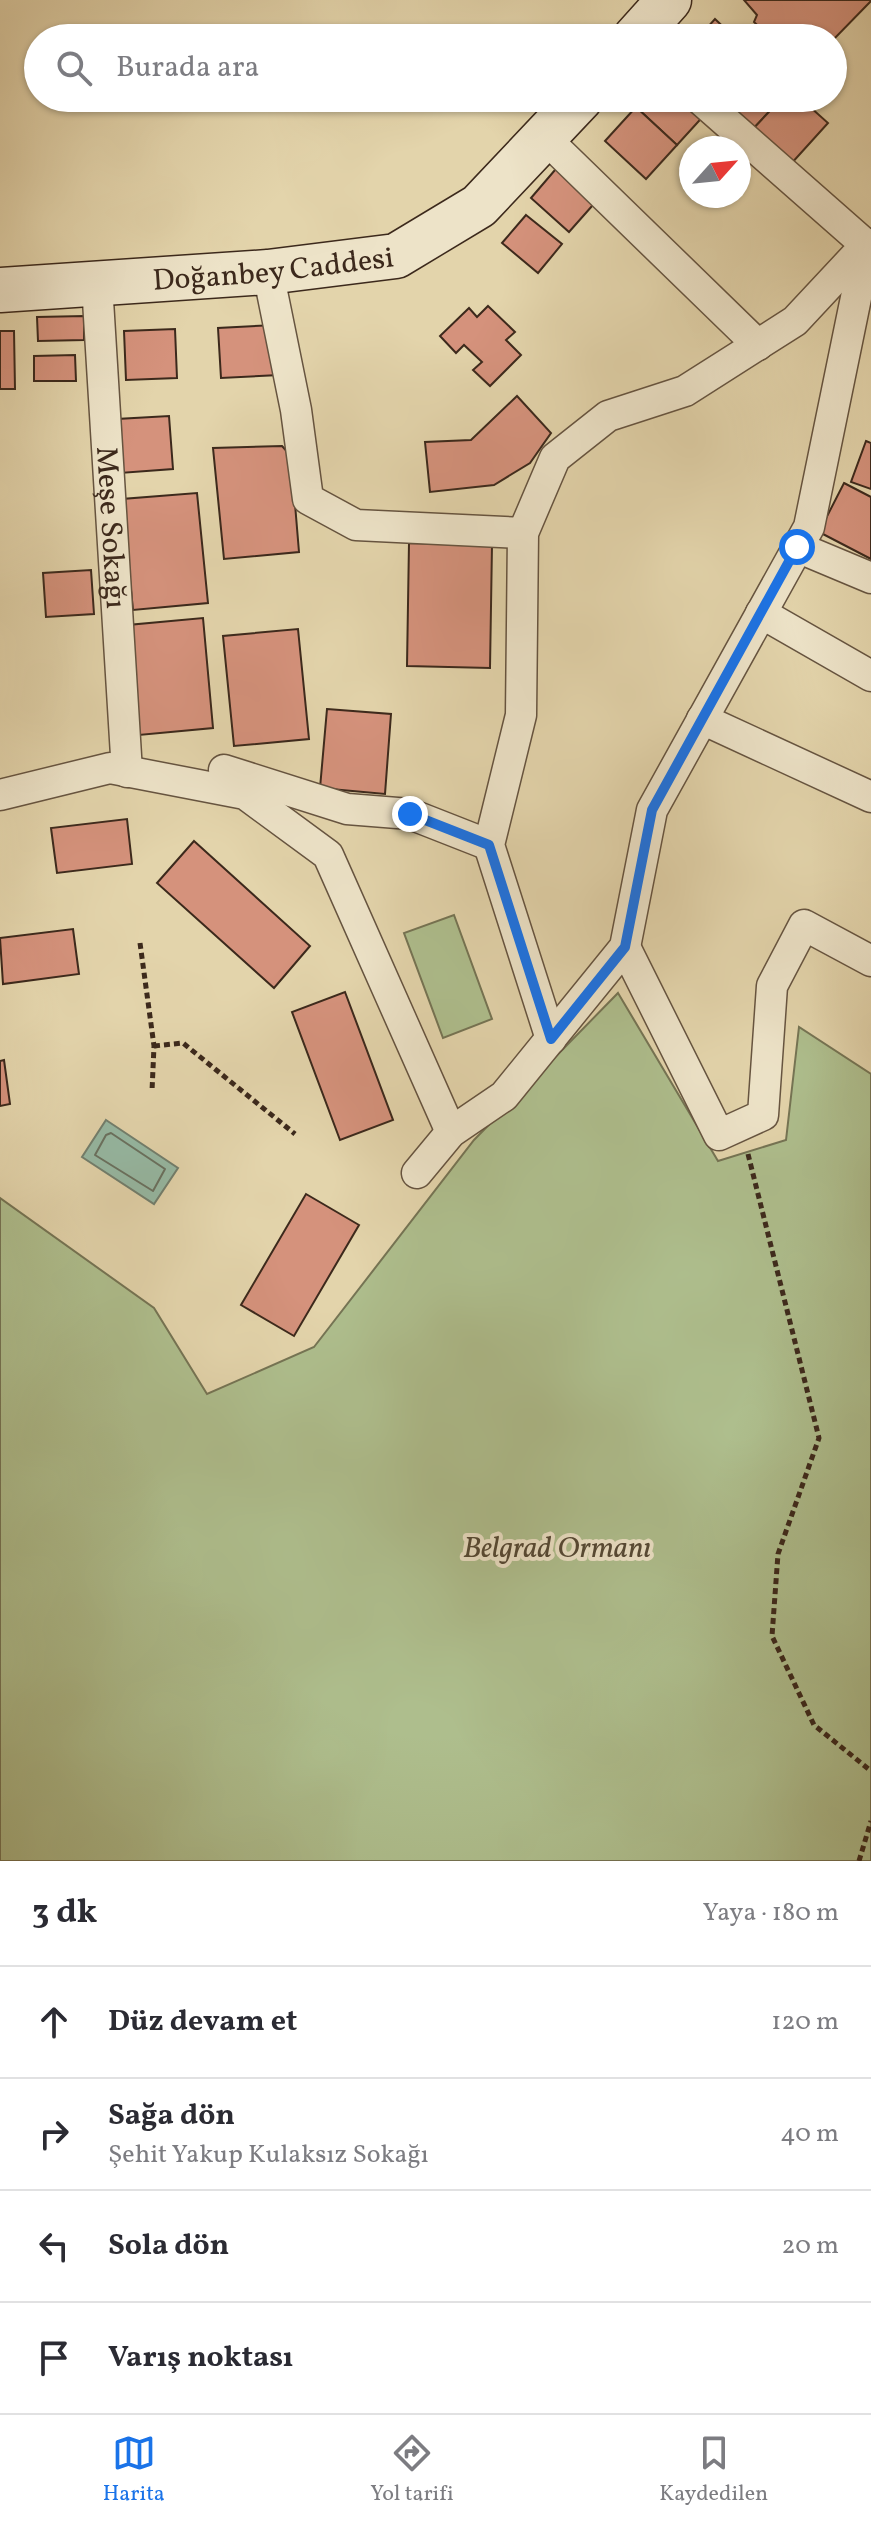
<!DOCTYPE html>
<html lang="tr">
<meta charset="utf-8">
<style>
:root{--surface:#fff;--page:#f7f7f7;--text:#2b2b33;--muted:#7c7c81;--line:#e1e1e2;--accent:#1a73e8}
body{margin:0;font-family:Vollkorn,serif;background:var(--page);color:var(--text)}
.compass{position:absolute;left:679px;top:136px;width:72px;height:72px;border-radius:50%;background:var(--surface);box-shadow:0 2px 6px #0004;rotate:63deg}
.stop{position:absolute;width:24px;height:24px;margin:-18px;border:6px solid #1a73e8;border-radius:50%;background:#fff}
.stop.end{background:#1a73e8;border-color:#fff;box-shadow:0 2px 8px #0008}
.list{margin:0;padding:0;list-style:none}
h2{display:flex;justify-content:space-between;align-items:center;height:104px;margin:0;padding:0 32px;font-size:34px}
h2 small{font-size:26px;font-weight:400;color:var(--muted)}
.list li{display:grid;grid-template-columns:52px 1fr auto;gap:24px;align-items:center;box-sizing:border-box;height:112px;padding:0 32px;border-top:2px solid var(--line)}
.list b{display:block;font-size:30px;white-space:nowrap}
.list p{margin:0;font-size:26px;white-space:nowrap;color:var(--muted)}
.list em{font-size:26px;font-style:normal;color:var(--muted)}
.icon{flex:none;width:44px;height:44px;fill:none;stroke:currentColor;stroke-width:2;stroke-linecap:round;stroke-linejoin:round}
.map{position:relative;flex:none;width:871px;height:1861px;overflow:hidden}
.search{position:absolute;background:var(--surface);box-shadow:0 2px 6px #0004;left:24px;right:24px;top:24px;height:88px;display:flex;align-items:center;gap:20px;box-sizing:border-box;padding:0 28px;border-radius:44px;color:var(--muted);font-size:30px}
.sheet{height:552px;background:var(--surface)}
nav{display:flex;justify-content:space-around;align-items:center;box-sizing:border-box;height:112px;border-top:2px solid var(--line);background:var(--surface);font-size:22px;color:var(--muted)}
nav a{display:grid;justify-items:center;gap:4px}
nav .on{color:var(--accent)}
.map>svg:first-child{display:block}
.green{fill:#aebe8d;stroke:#757454;stroke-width:2}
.water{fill:#96b9a4;stroke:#727f6e;stroke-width:2}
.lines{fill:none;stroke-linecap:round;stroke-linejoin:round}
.shore{stroke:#697160;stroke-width:2}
.building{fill:#d5927c;stroke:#3c291c;stroke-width:2}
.street-casing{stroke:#665440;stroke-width:33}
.secondary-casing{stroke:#3c291c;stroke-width:47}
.path{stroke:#3c291c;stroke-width:5;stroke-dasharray:6 4;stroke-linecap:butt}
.street{stroke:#ede3c8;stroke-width:30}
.secondary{stroke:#ede3c8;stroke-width:44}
.route{stroke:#1a73e8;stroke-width:10}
.labels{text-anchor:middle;stroke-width:8;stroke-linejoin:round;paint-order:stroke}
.street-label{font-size:30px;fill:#3c291c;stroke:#ede3c8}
.park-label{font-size:30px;font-style:italic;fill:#534733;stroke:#ede3c8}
</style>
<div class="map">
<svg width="871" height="1861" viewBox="0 0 871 1861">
<rect width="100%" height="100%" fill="#e3d4ab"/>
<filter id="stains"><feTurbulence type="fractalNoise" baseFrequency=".0025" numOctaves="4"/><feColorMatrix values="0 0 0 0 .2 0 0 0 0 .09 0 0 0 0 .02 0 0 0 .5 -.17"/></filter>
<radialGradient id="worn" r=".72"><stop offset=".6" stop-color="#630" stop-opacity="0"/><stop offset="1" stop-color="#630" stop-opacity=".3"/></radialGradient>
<g class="green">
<polygon points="454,915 492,1019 443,1038 404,933"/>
<polygon points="618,993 718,1161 786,1140 799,1027 871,1074 871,1861 0,1861 0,1198 154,1308 207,1394 314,1347 474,1140"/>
</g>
<polygon class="water" points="106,1120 178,1168 154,1204 82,1157"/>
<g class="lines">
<polygon class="shore" points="111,1133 165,1169 153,1191 95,1155 106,1135"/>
</g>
<g class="building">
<polygon points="744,0 871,0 871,1 833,40 771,38 754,22 757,15"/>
<polygon points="715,19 735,38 698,38"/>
<polygon points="644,98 694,98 708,111 677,145 636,107"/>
<polygon points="718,98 782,98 752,130"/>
<polygon points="782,98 800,98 828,123 790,165 752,130"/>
<polygon points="636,107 677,145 646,179 605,141"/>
<polygon points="561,163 600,197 569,232 531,198"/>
<polygon points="526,215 562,244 538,273 502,243"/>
<polygon points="488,306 515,332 506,340 521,355 490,386 473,370 482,362 464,345 456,353 440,336 469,308 477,317"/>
<polygon points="84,316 84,340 38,341 37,317"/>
<polygon points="275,325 279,375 221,378 218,328"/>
<polygon points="175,329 177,378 126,380 124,331"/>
<polygon points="0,331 14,331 15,389 0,389"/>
<polygon points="75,355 76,381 34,381 34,356"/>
<polygon points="517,396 551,433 530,463 494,485 430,492 425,442 471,440"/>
<polygon points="169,416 173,469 120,473 117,419"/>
<polygon points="866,441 871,443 871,489 851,482"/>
<polygon points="282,446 291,456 299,552 224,559 213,448"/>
<polygon points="844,483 871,497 871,559 819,532"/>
<polygon points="197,493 208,603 133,610 122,499"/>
<polygon points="409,543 492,545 490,668 407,666"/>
<polygon points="91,570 94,614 46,617 43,573"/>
<polygon points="203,618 213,728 139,735 128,625"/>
<polygon points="298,629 309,739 234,746 223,636"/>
<polygon points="327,709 391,714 385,794 320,788"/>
<polygon points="127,819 132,864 57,873 51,828"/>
<polygon points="194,841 310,946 274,988 157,883"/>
<polygon points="73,929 79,974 3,984 0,938"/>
<polygon points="345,992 393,1120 340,1140 292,1012"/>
<polygon points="4,1060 10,1104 0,1106 0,1061"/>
<polygon points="306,1194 359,1225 294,1336 241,1305"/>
</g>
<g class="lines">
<defs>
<g id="street">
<polyline points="544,137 758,345"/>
<polyline points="268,272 296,410 308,499 356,525 523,533"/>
<path id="s1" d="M97 284 127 772"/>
<polyline points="797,547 871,578"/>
<polyline points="761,613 871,676"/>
<polyline points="702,719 871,797"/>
<polyline points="224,770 347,809 410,814 489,845"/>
<polyline points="0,795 110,768 245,794 328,855 451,1132"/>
<polyline points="625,947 719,1135 763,1115 772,986 804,925 871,961"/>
<polyline points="551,1039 489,845 521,715 523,533 555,458 608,416 685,391 795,321 866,245 699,98"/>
<polyline points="417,1173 451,1132 504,1096 625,947 652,810 809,527 867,244"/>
</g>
<g id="secondary">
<polyline points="635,38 669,0"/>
<path id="s2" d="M0 290 268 272 396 256 479 206 581 98"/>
</g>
</defs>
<use href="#street" class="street-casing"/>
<use href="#secondary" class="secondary-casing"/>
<g class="path">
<polyline points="140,943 154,1046 152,1091"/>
<polyline points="154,1046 183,1043 295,1134"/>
<polyline points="748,1154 819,1438 778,1554 772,1636 814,1725 871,1771"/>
<polyline points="859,1861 871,1821"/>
</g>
<use href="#street" class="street"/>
<use href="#secondary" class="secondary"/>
</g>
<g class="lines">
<polyline class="route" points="410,814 489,845 551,1039 625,947 652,810 797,547"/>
</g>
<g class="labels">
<g class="street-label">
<text dy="10" stroke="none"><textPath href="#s2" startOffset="274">Doğanbey Caddesi</textPath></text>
<text dy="10" stroke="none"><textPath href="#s1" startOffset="244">Meşe Sokağı</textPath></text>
</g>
<g class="park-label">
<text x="557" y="1557">Belgrad Ormanı</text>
</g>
</g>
<rect width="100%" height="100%" filter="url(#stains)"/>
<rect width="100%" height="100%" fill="url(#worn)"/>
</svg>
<svg class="compass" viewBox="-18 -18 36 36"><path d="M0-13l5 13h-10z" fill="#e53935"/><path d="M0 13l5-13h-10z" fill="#7c7c81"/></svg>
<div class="stop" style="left:797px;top:547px"></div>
<div class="stop end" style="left:410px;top:814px"></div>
<div class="search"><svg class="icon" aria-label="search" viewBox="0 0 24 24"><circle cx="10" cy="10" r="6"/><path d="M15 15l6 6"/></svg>Burada ara</div>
</div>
<section class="sheet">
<h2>3 dk<small>Yaya · 180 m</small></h2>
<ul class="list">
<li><svg class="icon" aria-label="ahead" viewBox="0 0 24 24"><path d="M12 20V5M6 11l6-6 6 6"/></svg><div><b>Düz devam et</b></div><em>120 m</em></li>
<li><svg class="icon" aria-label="right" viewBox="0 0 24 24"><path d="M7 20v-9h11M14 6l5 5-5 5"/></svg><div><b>Sağa dön</b><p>Şehit Yakup Kulaksız Sokağı</p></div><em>40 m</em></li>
<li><svg class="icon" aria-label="left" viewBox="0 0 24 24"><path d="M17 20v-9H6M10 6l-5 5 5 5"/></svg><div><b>Sola dön</b></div><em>20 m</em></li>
<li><svg class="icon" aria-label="arrive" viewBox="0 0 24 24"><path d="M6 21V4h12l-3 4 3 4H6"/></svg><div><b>Varış noktası</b></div></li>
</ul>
</section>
<nav>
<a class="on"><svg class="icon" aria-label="map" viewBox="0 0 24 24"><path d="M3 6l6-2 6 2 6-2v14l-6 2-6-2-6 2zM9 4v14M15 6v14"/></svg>Harita</a>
<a><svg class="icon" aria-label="directions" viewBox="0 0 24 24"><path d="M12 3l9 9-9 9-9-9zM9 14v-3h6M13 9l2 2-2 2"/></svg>Yol tarifi</a>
<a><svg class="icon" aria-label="saved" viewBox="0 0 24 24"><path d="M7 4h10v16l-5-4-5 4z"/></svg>Kaydedilen</a>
</nav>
